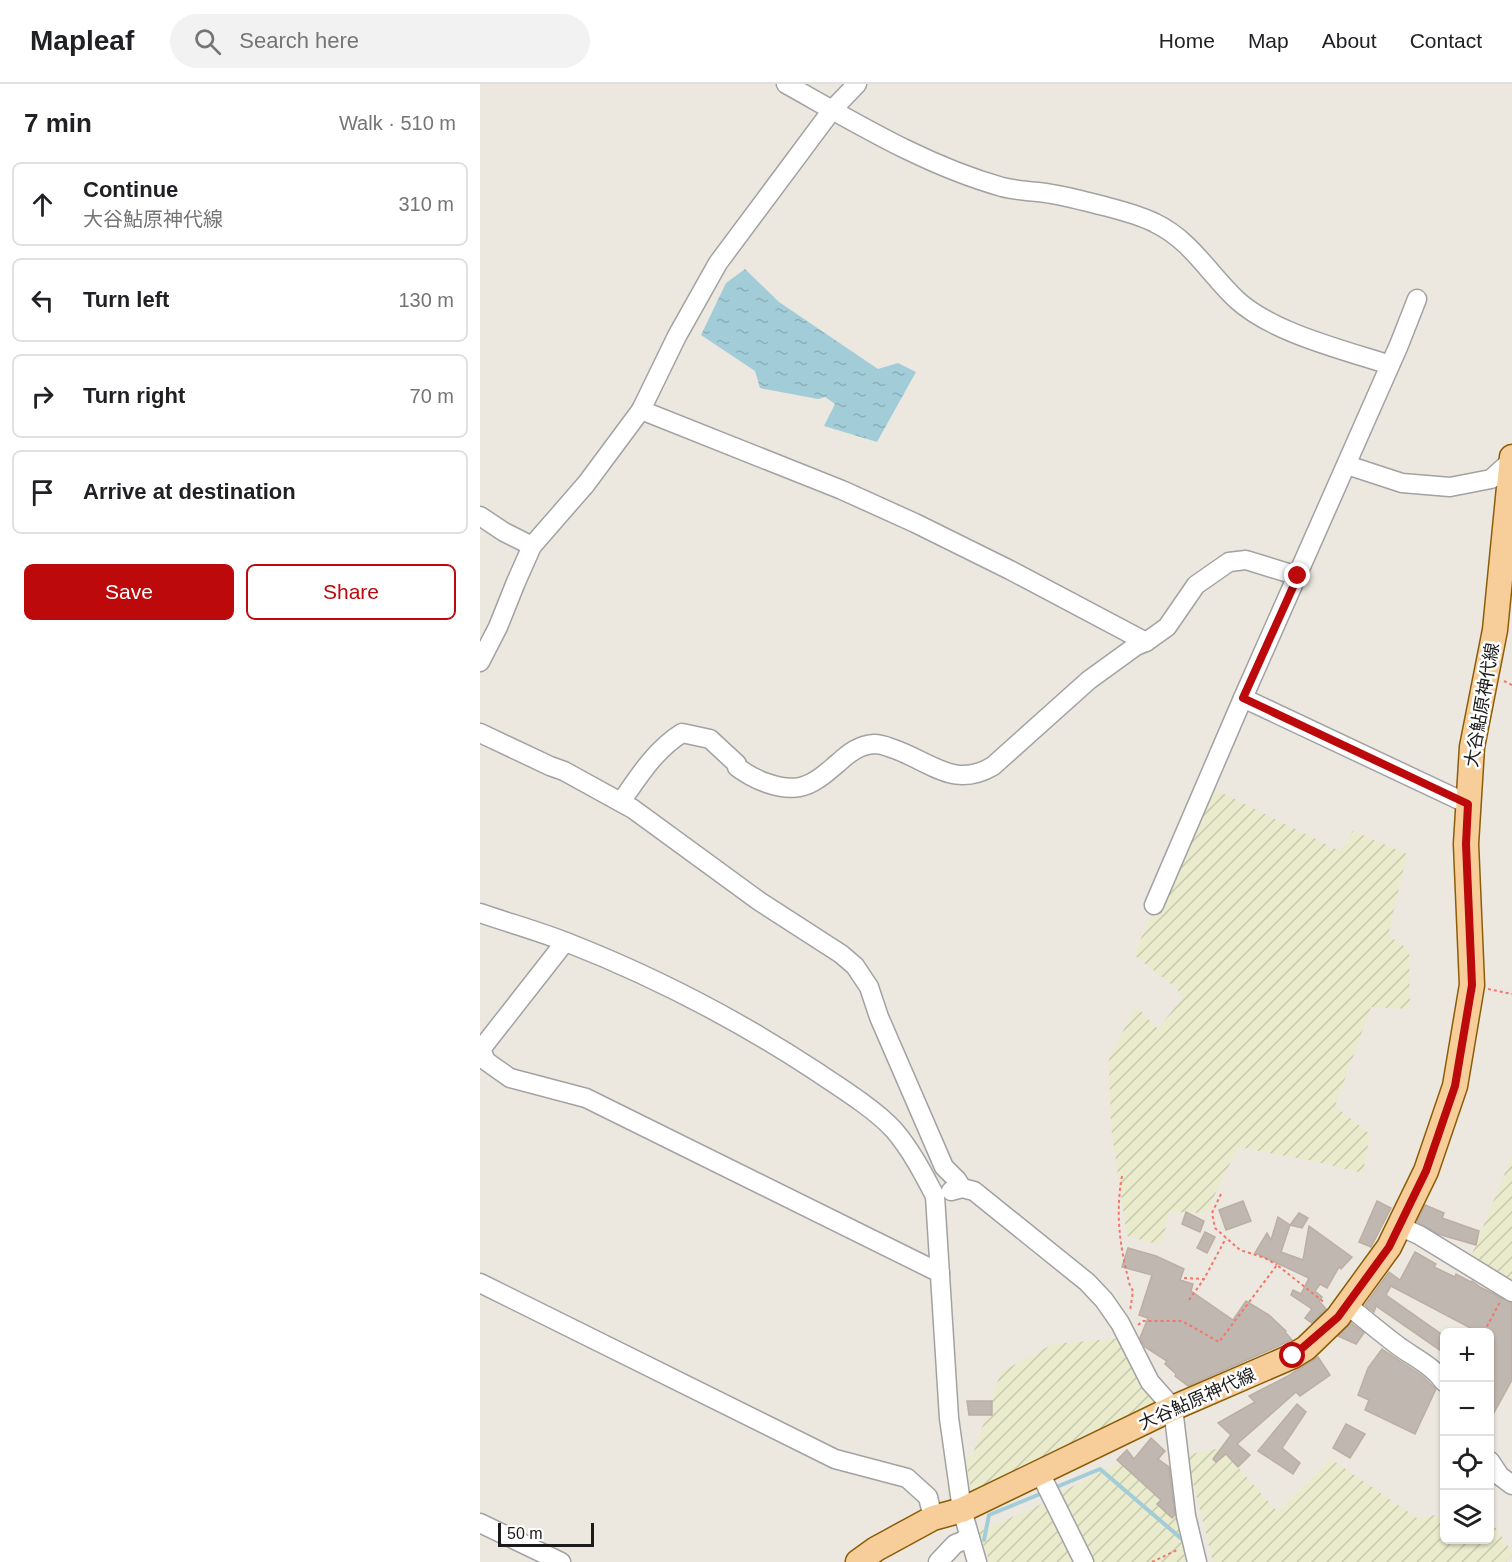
<!DOCTYPE html>
<meta charset="utf-8">
<style>
:root{--surface:#fff;--page:#f2f2f2;--text:#202124;--muted:#757577;--line:#e0e0e0;--accent:#bc090b}
body{margin:0;font-family:Arial,"Noto Sans JP",sans-serif;background:var(--page);color:var(--text)}
.controls{position:absolute;right:18px;bottom:18px;display:grid;overflow:hidden;border-radius:9px;box-shadow:0 2px 4px #0004}
.controls button{width:54px;height:54px;display:grid;place-items:center;padding:0;border:0;border-bottom:2px solid var(--line);background:var(--surface);color:var(--text);font:30px sans-serif}
.scale{position:absolute;left:18px;bottom:15px;width:96px;box-sizing:border-box;padding-left:6px;border:3px solid #1b1b1b;border-top:0;font-size:16px;line-height:21px;white-space:nowrap;color:#1b1b1b;-webkit-text-stroke:4px #fff;paint-order:stroke}
.stop{position:absolute;width:18px;height:18px;margin:-14px;border:4px solid #bc090b;border-radius:50%;background:#fff}
.stop.end{background:#bc090b;border-color:#fff;box-shadow:0 2px 6px #0008}
.list{margin:0;padding:0;list-style:none}
h2{display:flex;justify-content:space-between;align-items:center;height:78px;margin:0;padding:0 24px;font-size:26px}
h2 small{font-size:20px;font-weight:400;color:var(--muted)}
.list li{display:grid;grid-template-columns:39px 1fr auto;gap:18px;align-items:center;box-sizing:border-box;height:84px;margin:0 12px 12px;padding:0 12px;border:2px solid var(--line);border-radius:9px}
.list b{display:block;font-size:22px;white-space:nowrap}
.list p{margin:0;font-size:20px;white-space:nowrap;color:var(--muted)}
.list em{font-size:20px;font-style:normal;color:var(--muted)}
.actions{display:flex;gap:12px;padding:18px 24px}
.actions a{flex:1;padding:14px 0;border:2px solid var(--accent);border-radius:9px;text-align:center;font-size:21px;color:var(--accent)}
.actions .main{background:var(--accent);color:#fff}
.icon{flex:none;width:33px;height:33px;fill:none;stroke:currentColor;stroke-width:2;stroke-linecap:round;stroke-linejoin:round}
.map{position:relative;flex:none;width:1032px;height:1478px;overflow:hidden}
header{display:flex;align-items:center;gap:36px;box-sizing:border-box;height:84px;padding:0 30px;background:var(--surface);border-bottom:2px solid var(--line)}
header strong{font-size:28px}
nav{display:flex;gap:33px;margin-inline-start:auto;font-size:21px}
.search{width:420px;height:54px;background:var(--page);display:flex;align-items:center;gap:15px;box-sizing:border-box;padding:0 21px;border-radius:33px;color:var(--muted);font-size:22px}
main{display:flex}
aside{flex:1;background:var(--surface)}
.map>svg:first-child{display:block}
.farmland{fill:url(#farmland-furrows)}
.water{fill:url(#water-ripples)}
.lines{fill:none;stroke-linecap:round;stroke-linejoin:round}
.stream{stroke:#a2cdd8;stroke-width:4}
.building{fill:#c0b7b0;stroke:#bdaea3;stroke-width:1.5}
.minor-casing{stroke:#a2a2a2;stroke-width:21}
.major-casing{stroke:#8b5d06;stroke-width:27}
.path{stroke:#f3766a;stroke-width:2;stroke-dasharray:3 3;stroke-linecap:butt}
.minor{stroke:#fff;stroke-width:18}
.major{stroke:#f7cd9a;stroke-width:24}
.route{stroke:#bc090b;stroke-width:8}
.labels{text-anchor:middle;stroke-width:5;stroke-linejoin:round;paint-order:stroke}
.street-label{font-size:18px;fill:#1b1b1b;stroke:#fff}
</style>
<header>
<strong>Mapleaf</strong>
<div class="search"><svg class="icon" aria-label="search" viewBox="0 0 24 24"><circle cx="10" cy="10" r="6"/><path d="M15 15l6 6"/></svg>Search here</div>
<nav><a>Home</a><a>Map</a><a>About</a><a>Contact</a></nav>
</header>
<main>
<aside>
<h2>7 min<small>Walk · 510 m</small></h2>
<ul class="list">
<li><svg class="icon" aria-label="ahead" viewBox="0 0 24 24"><path d="M12 20V5M6 11l6-6 6 6"/></svg><div><b>Continue</b><p>大谷鮎原神代線</p></div><em>310 m</em></li>
<li><svg class="icon" aria-label="left" viewBox="0 0 24 24"><path d="M17 20v-9H6M10 6l-5 5 5 5"/></svg><div><b>Turn left</b></div><em>130 m</em></li>
<li><svg class="icon" aria-label="right" viewBox="0 0 24 24"><path d="M7 20v-9h11M14 6l5 5-5 5"/></svg><div><b>Turn right</b></div><em>70 m</em></li>
<li><svg class="icon" aria-label="arrive" viewBox="0 0 24 24"><path d="M6 21V4h12l-3 4 3 4H6"/></svg><div><b>Arrive at destination</b></div></li>
</ul>
<div class="actions"><a class="main">Save</a><a>Share</a></div>
</aside>
<div class="map">
<svg width="1032" height="1478" viewBox="0 0 1032 1478">
<defs>
<pattern id="farmland-furrows" width="10" height="10" patternUnits="userSpaceOnUse" patternTransform="scale(1.5)"><rect width="10" height="10" fill="#e9ebcc"/><path d="M-1 1l2-2M0 10L10 0M9 11l2-2" fill="none" stroke="#c7c9af"/></pattern>
<pattern id="water-ripples" width="26" height="14" patternUnits="userSpaceOnUse" patternTransform="scale(1.5)"><rect width="26" height="14" fill="#a2cdd8"/><path d="M2 4q2-2 4 0t4 0M15 11q2-2 4 0t4 0" fill="none" stroke="#8bafb9"/></pattern>
</defs>
<rect width="100%" height="100%" fill="#ece8e0"/>
<g class="farmland">
<polygon points="726,701 860,767 873,747 927,770 908,851 929,866 930,925 891,923 855,1022 890,1050 883,1089 833,1077 758,1063 726,1129 690,1128 681,1161 647,1152 631,1043 629,975 656,922 678,945 703,913 695,903 654,871"/>
<polygon points="1032,1072 1032,1203 987,1182"/>
<polygon points="641,1254 678,1326 500,1412 490,1402 486,1376 493,1370 521,1288 573,1260"/>
<polygon points="741,1364 797,1427 851,1375 937,1434 955,1431 964,1439 964,1456 1010,1456 1010,1435 1032,1468 1032,1472 1026,1478 733,1478 706,1371"/>
<polygon points="640,1378 701,1432 705,1478 607,1478 572,1413"/>
<polygon points="564,1419 595,1478 510,1478 498,1448"/>
</g>
<polygon class="water" points="265,185 299,218 398,285 418,279 436,288 397,358 344,342 355,320 345,313 338,315 280,304 275,287 221,251 246,199"/>
<g class="lines">
<g class="stream">
<polyline points="574,1404 620,1385 703,1456"/>
<polyline points="504,1456 509,1431 565,1408"/>
</g>
</g>
<g class="building">
<polygon points="763,1117 771,1137 746,1146 739,1126"/>
<polygon points="897,1117 911,1124 891,1163 879,1158"/>
<polygon points="945,1121 964,1129 962,1134 999,1147 996,1161 958,1150 937,1138"/>
<polygon points="706,1128 724,1137 720,1148 702,1140"/>
<polygon points="819,1129 828,1134 822,1144 810,1141"/>
<polygon points="798,1133 810,1141 801,1168 823,1176 829,1142 872,1173 861,1185 859,1183 847,1204 840,1200 835,1207 842,1213 839,1217 846,1225 832,1239 825,1234 832,1225 811,1211 813,1206 821,1210 829,1194 775,1169 787,1149 791,1156"/>
<polygon points="725,1148 735,1153 727,1169 717,1164"/>
<polygon points="648,1164 676,1172 704,1185 700,1196 713,1200 711,1207 753,1236 766,1217 789,1231 806,1247 805,1248 812,1256 708,1302 695,1292 696,1290 685,1280 687,1277 665,1263 660,1254 668,1234 659,1231 672,1191 642,1183"/>
<polygon points="935,1168 956,1180 954,1183 975,1193 976,1190 991,1198 992,1197 1000,1203 1032,1219 1032,1296 1010,1336 1010,1248 998,1248 911,1202 906,1211 964,1252 964,1269 896,1222 894,1228 885,1221 909,1188 920,1196"/>
<polygon points="871,1239 884,1249 876,1260 858,1252"/>
<polygon points="902,1265 941,1291 956,1305 935,1350 885,1326 889,1316 878,1311 888,1284"/>
<polygon points="838,1273 850,1291 820,1312 816,1308 757,1360 770,1371 758,1383 746,1370 736,1378 733,1375 751,1351 738,1339 775,1318 769,1312 808,1292"/>
<polygon points="487,1317 512,1317 512,1331 489,1331"/>
<polygon points="817,1320 826,1328 802,1364 820,1379 813,1390 778,1367"/>
<polygon points="866,1340 885,1350 870,1374 853,1364"/>
<polygon points="671,1354 685,1367 678,1375 689,1383 695,1431 692,1434 677,1420 681,1416 637,1376 647,1366 654,1375"/>
</g>
<g class="lines">
<defs>
<g id="minor">
<path d="M306 0C376 39 444 81 522 103 534 106 546 107 558 108 579 110 599 116 620 121 639 126 657 130 675 139 711 156 729 190 757 216 793 249 864 266 910 281"/>
<polyline points="161,326 362,406 435,439 530,486 666,558"/>
<polyline points="867,381 922,399 970,403 1011,395 1032,376"/>
<polyline points="0,432 24,448 52,462"/>
<polyline points="0,578 18,543 36,498 52,462 106,400 161,326 197,252 238,179 352,26 377,0"/>
<polyline points="763,614 988,720"/>
<polyline points="0,649 70,682 84,687 153,725 279,817 361,870 375,882 389,903 399,933 464,1083 477,1096 482,1104"/>
<path d="M141 718C158 693 176 665 202 649L230 655 257 680V683C273 695 299 707 320 703 335 700 347 688 358 679 369 669 379 661 394 660 400 660 406 662 411 664 449 676 473 706 513 682L609 596 656 562 666 558 687 543 716 501 749 478 766 476 818 492"/>
<polyline points="674,821 763,614 919,261 937,215"/>
<path d="M0 829C29 839 58 847 86 858 173 892 256 935 334 986 358 1002 395 1025 414 1046 431 1066 443 1089 455 1112L469 1334 482 1426 497 1478"/>
<polyline points="0,963 6,977 30,994 106,1014 460,1189"/>
<polyline points="2,964 85,858"/>
<polyline points="471,1107 482,1104 494,1107 607,1198 624,1216 640,1239 670,1298 693,1324 706,1432 717,1478"/>
<polyline points="921,1143 939,1151 1032,1208"/>
<polyline points="0,1199 355,1375 427,1394 448,1413 453,1434"/>
<path d="M866 1220C883 1234 900 1248 917 1261 933 1273 952 1281 964 1298"/>
<polyline points="1010,1377 1020,1392 1032,1401"/>
<polyline points="560,1389 604,1478"/>
<polyline points="0,1439 81,1478"/>
<polyline points="458,1478 475,1460 490,1454"/>
</g>
<polyline id="major" points="378,1478 396,1465 453,1434 482,1426 693,1324 813,1272 826,1264 858,1233 909,1163 946,1087 975,1002 992,901 986,760 992,663 1015,546 1032,373"/>
</defs>
<use href="#minor" class="minor-casing"/>
<use href="#major" class="major-casing"/>
<g class="path">
<polyline points="1024,597 1032,601"/>
<polyline points="1008,905 1032,910"/>
<path d="M642 1092C635 1132 640 1163 650 1202L653 1207 650 1227"/>
<polyline points="741,1110 732,1129 735,1144 760,1166 785,1174 797,1181"/>
<polyline points="704,1194 724,1195 746,1154"/>
<polyline points="709,1216 724,1195"/>
<polyline points="658,1241 663,1237 702,1237 739,1258 797,1181 845,1219"/>
<polyline points="1004,1248 1020,1218"/>
<polyline points="672,1478 699,1465"/>
</g>
<use href="#minor" class="minor"/>
<use href="#major" class="major"/>
</g>
<g class="lines">
<polyline class="route" points="813,1272 858,1233 909,1163 946,1087 975,1002 992,901 986,760 988,720 763,614 818,492"/>
</g>
<g class="labels">
<g class="street-label">
<text transform="translate(1002 621) rotate(-80)" y="6">大谷鮎原神代線</text>
<text transform="translate(717 1315) rotate(-24)" y="6">大谷鮎原神代線</text>
</g>
</g>
</svg>
<div class="controls">
<button>+</button>
<button>−</button>
<button><svg class="icon" aria-label="locate" viewBox="0 0 24 24"><circle cx="12" cy="12" r="6"/><path d="M12 2v4M12 18v4M2 12h4M18 12h4"/></svg></button>
<button><svg class="icon" aria-label="layers" viewBox="0 0 24 24"><path d="M12 4l9 5-9 5-9-5zM3 14l9 5 9-5"/></svg></button>
</div>
<div class="scale">50 m</div>
<div class="stop" style="left:813px;top:1272px"></div>
<div class="stop end" style="left:818px;top:492px"></div>
</div>
</main>
